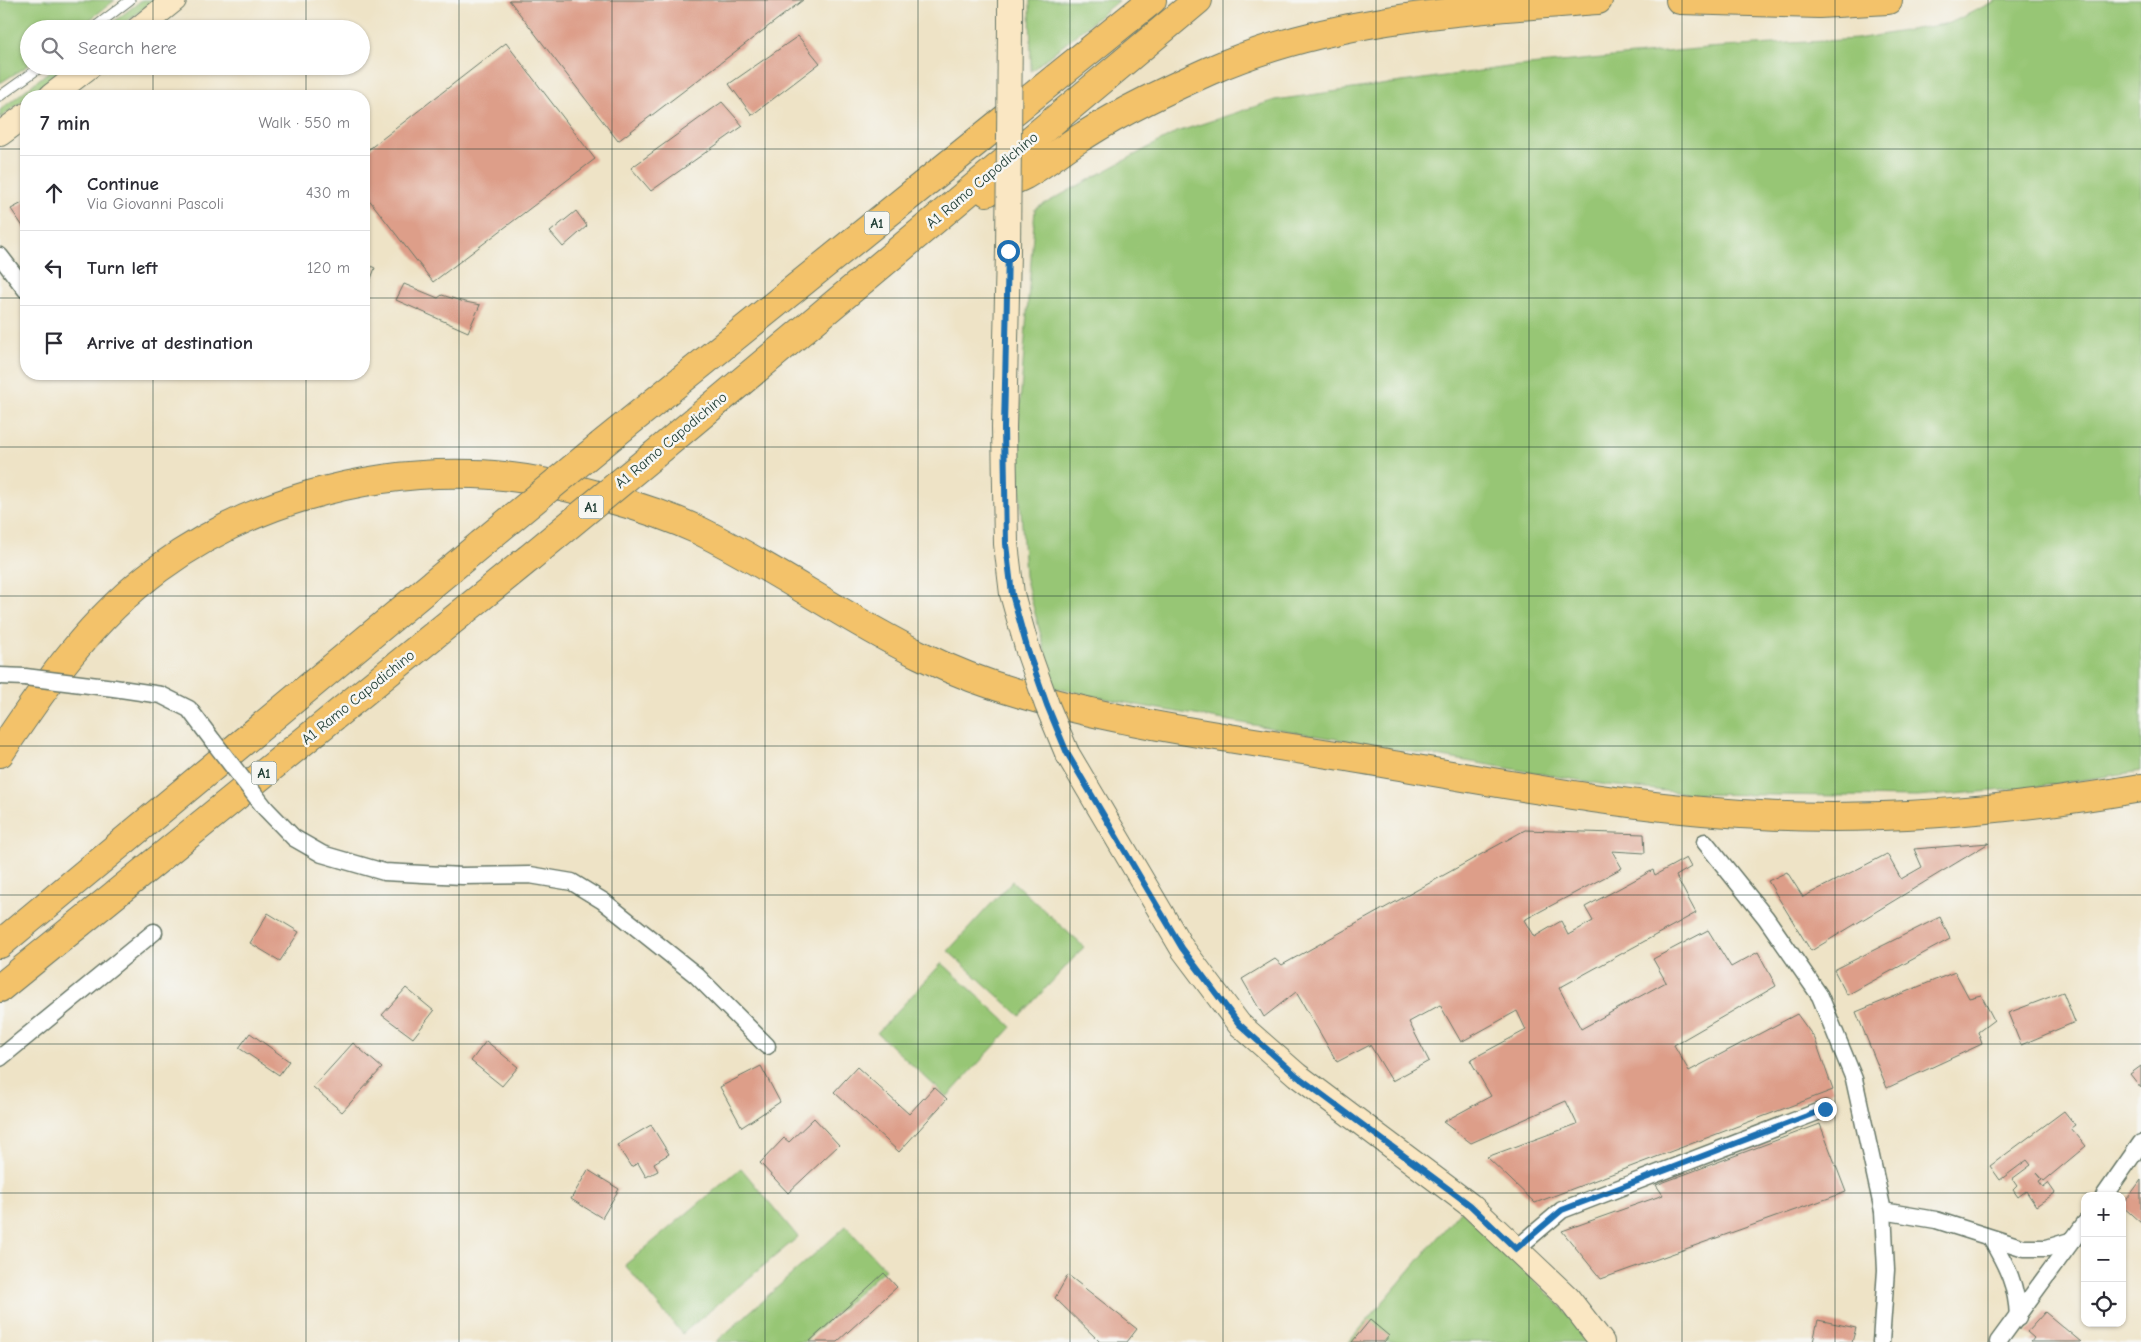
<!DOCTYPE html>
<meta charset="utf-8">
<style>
:root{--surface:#fff;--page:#f7f7f7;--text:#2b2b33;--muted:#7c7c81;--line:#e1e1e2}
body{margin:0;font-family:"Comic Neue",sans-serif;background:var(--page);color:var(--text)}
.controls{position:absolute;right:15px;bottom:15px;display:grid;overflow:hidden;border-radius:10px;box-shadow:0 1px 4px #0004}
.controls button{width:45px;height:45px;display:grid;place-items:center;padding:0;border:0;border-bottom:1px solid var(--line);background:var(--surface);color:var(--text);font:25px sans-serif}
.stop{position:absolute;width:15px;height:15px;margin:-11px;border:4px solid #1f6fb2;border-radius:50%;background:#fff}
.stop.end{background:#1f6fb2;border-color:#fff;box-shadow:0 1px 5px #0008}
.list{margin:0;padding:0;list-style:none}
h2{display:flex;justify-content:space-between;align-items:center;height:65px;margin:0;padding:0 20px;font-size:21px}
h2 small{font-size:16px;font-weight:400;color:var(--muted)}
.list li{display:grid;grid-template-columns:32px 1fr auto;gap:15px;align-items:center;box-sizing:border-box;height:75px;padding:0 20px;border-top:1px solid var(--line)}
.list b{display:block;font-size:19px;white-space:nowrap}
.list p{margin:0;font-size:16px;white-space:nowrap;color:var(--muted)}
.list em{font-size:16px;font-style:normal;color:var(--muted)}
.icon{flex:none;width:28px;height:28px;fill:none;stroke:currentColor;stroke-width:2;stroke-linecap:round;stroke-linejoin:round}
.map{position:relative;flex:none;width:2141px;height:1342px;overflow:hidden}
.search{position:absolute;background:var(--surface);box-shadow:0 1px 4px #0004;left:20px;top:20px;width:350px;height:55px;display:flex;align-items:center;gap:12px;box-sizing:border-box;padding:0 18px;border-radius:28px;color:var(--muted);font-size:19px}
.panel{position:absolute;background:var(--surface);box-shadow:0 1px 4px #0004;left:20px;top:90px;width:350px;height:290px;border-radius:20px}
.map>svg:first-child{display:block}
.green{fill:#97c675;stroke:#5b8254}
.building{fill:#dd9e89}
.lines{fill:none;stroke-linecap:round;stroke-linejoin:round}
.lane-casing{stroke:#677767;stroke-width:11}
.street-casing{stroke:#677767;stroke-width:19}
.secondary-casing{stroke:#677767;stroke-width:26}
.highway-casing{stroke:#677767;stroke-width:30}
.lane{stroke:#fff;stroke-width:9}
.street{stroke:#fff;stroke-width:16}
.secondary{stroke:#fae7c3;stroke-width:24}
.highway{stroke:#f3c26a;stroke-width:28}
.street-bridge-casing{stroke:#677767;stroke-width:19;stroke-linecap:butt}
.secondary-bridge-casing{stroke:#677767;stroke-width:26;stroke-linecap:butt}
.highway-bridge-casing{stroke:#677767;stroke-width:30;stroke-linecap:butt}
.street-bridge{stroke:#fff;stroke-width:16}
.secondary-bridge{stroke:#fae7c3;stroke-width:24}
.highway-bridge{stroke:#f3c26a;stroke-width:28}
.route{stroke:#1f6fb2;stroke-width:6}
.grid{fill:none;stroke:#1f3d34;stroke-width:1;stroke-opacity:0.55}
.labels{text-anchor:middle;stroke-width:5;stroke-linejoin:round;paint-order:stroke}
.shield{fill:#f6f6f2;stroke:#60746d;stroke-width:1}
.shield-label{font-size:14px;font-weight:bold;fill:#1f3d34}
.street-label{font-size:15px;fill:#1f3d34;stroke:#f6f6f2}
</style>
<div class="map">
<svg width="2141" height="1342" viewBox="0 0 2141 1342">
<rect width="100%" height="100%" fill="#f6f6f2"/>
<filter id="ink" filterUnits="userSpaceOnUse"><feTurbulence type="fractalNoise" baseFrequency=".02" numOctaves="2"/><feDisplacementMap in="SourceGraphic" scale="10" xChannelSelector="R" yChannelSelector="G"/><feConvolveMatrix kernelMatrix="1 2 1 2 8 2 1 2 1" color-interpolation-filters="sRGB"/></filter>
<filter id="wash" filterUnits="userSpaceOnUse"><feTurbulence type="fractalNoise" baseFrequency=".0096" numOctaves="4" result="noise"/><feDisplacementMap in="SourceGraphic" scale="20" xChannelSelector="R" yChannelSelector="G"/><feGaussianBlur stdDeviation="1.12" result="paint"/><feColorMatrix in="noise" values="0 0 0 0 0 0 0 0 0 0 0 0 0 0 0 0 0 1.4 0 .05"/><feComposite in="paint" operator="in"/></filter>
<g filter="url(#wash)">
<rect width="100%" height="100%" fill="#eee3c6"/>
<g class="green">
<polygon points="0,0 115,0 78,29 29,29 29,65 0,83"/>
<polygon points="142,0 155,0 117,29 104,29"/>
<polygon points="1030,0 1119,0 1031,71"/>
<polygon points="1997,0 2141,0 2141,771 2030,788 1917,797 1695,794 1607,785 1142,706 1055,688 1025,576 1017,443 1035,209 1177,132 1275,100 1508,67 1707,48 1857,39 1950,23"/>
<polygon points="56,66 68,66 0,118 0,110"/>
<polygon points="1012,881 1084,947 1020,1016 948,951"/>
<polygon points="942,963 1012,1027 947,1097 877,1033"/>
<polygon points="741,1168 798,1237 682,1334 625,1265"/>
<polygon points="1461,1210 1561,1306 1589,1342 1349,1342"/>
<polygon points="846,1226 885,1269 804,1342 716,1342"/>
</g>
<g id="blocks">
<g class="building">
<polygon points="509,0 803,0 618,141"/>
<polygon points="798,36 820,63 752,115 729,84"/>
<polygon points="506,43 595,159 433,282 364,193 364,153"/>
<polygon points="722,102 743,126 651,191 631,168"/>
<polygon points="26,201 26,231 11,209"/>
<polygon points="576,211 587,226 563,247 550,232"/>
<polygon points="364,263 375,268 369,284 364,282"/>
<polygon points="404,284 438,298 442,295 461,301 480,305 468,332 396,300"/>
<polygon points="1525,830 1644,834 1645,853 1612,851 1622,868 1524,920 1534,937 1561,921 1568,935 1593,921 1585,907 1653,870 1655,875 1686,858 1691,867 1676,876 1696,913 1559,988 1581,1029 1666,982 1653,959 1708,930 1731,967 1758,952 1776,986 1674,1045 1689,1071 1797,1014 1815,1039 1833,1090 1535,1203 1487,1157 1577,1124 1566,1101 1471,1143 1443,1122 1491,1096 1470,1060 1526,1030 1517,1011 1461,1042 1440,1005 1409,1022 1429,1061 1392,1081 1370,1045 1337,1062 1296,992 1264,1017 1242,979 1275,959 1282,965"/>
<polygon points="1989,843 1811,951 1768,881 1787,872 1803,897 1887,854 1901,879 1922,867 1914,849"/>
<polygon points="268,913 299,932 280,961 250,943"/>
<polygon points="1940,917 1950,939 1847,995 1834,970"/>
<polygon points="1955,972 1969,998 1981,995 1994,1020 1978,1032 1982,1044 1887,1088 1856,1012"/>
<polygon points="406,988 434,1011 413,1038 382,1015"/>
<polygon points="2063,992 2075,1022 2021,1045 2008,1013"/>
<polygon points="250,1033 289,1061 279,1075 239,1048"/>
<polygon points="486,1041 518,1067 502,1086 471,1061"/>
<polygon points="353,1043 382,1068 342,1112 313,1087"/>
<polygon points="761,1066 780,1102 742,1127 720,1087"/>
<polygon points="2141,1066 2141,1088 2130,1074"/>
<polygon points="857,1067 909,1114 934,1087 947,1099 899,1152 834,1092"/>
<polygon points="2064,1111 2075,1125 2071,1128 2086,1146 2044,1181 2037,1173 2042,1179 2039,1181 2043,1187 2048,1183 2055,1193 2036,1206 2026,1191 2018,1197 2013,1190 2017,1186 2012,1179 2031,1165 2027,1160 2000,1180 1990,1166"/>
<polygon points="814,1118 839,1145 788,1193 760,1163 784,1138 789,1142"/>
<polygon points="1820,1124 1846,1192 1601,1279 1562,1231 1663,1195 1656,1185"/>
<polygon points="651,1125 669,1154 654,1163 658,1171 646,1177 638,1163 631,1167 617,1145"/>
<polygon points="588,1170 619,1189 602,1218 571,1199"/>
<polygon points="2141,1180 2141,1223 2122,1206"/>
<polygon points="884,1273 897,1287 837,1342 809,1342"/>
<polygon points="1068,1275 1137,1329 1127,1342 1100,1342 1055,1298"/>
<polygon points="2045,1312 2081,1342 2031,1342 2034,1338 2027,1332"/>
<polygon points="1370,1320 1389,1336 1384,1342 1352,1342"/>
<polygon points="1818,1320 1856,1328 1852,1342 1813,1342"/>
</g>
</g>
</g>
<g filter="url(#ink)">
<use href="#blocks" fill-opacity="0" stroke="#677767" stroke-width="1"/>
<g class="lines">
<defs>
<g id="lane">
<polyline points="92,29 130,0"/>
<polyline points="0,96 42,66"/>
</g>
<g id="street">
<polyline points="0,256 26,290"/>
<polyline points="0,676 25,677"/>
<polyline points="114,688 161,695 189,709 213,741"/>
<polyline points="265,808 294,838 322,854 384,872 462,876 530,875 572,882 603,901 696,975 767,1046"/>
<polyline points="1705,842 1766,918 1820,996 1854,1079 1883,1211 1886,1270 1881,1342"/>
<polyline points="0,1058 154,932"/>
<polyline points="2104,1196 2141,1143"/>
<polyline points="1883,1211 1936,1220 2024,1248 2047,1248 2073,1240"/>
<path d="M1991 1239C2007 1266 2017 1286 2018 1317"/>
<polyline points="1516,1249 1562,1210 1825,1109"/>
<polyline points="1998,1342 2085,1223"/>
</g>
<g id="secondary">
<polyline points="1010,25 1010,0"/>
<polyline points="138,29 174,0"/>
<polyline points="51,96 90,66"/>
<polyline points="0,134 26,115"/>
<polyline points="1008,251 1004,428 1006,544 1012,594 1028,651"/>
<polyline points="1067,753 1182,948 1239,1024 1297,1075 1470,1205 1568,1298 1602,1342"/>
</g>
<g id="highway">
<polyline points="1680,0 1819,4 1888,0"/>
<path d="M987 192C1000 186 1013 181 1025 175 1046 163 1065 147 1085 135 1124 110 1167 90 1209 71 1331 17 1467 10 1598 0"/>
<polyline points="601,445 1152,0"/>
<polyline points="655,454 1198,0"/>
<path d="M0 753C45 685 92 618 158 569 248 503 364 470 474 474 520 475 567 486 611 499 640 507 670 517 698 530 774 567 844 618 920 655 954 672 992 686 1028 696 1132 726 1241 739 1347 757 1484 780 1622 808 1760 815 1888 822 2015 810 2141 788"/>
<polyline points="0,944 481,544"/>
<polyline points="0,988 528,559"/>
</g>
</defs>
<use href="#lane" class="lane-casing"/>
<use href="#street" class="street-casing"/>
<use href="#secondary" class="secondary-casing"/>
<use href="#highway" class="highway-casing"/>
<use href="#lane" class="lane"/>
<use href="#street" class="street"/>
<use href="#secondary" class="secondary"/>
<use href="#highway" class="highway"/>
<defs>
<g id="street-bridge">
<polyline points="25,677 114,688"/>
<polyline points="213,741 265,808"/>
</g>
<g id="secondary-bridge">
<polyline points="1008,251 1010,25"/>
<polyline points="1028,651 1047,705 1067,753"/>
</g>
<g id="highway-bridge">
<polyline points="481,544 601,445"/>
<polyline points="528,559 655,454"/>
</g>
</defs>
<use href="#street-bridge" class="street-bridge-casing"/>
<use href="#secondary-bridge" class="secondary-bridge-casing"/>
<use href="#highway-bridge" class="highway-bridge-casing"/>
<use href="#street-bridge" class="street-bridge"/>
<use href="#secondary-bridge" class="secondary-bridge"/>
<use href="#highway-bridge" class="highway-bridge"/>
</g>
</g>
<g class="lines" filter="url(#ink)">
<polyline class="route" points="1008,251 1004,428 1006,544 1012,594 1028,651 1047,705 1067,753 1182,948 1239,1024 1297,1076 1470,1205 1516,1249 1562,1210 1825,1109"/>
</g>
<path class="grid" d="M153 0V29M306 0V29M459 0V1342M612 0V1342M765 0V1342M918 0V1342M1070 0V1342M1223 0V1342M1376 0V1342M1529 0V1342M1682 0V1342M1835 0V1342M1988 0V1342M153 66V96M306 66V96M0 149H26M364 149H2141M0 298H26M364 298H2141M153 374V1342M306 374V1342M0 447H2141M0 596H2141M0 746H2141M0 895H2141M0 1044H2141M0 1193H2141"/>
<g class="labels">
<g class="shield">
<rect x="864.5" y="211.5" width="25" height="23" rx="4"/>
<rect x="578.5" y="495.5" width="25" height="23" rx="4"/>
<rect x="251.5" y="761.5" width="25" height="23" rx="4"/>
</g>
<g class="shield-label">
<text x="877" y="228">A1</text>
<text x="591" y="512">A1</text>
<text x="264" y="778">A1</text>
</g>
<g class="street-label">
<text transform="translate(982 180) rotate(-40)" y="5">A1 Ramo Capodichino</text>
<text transform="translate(671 440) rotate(-40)" y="5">A1 Ramo Capodichino</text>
<text transform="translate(358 697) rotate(-39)" y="5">A1 Ramo Capodichino</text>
</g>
</g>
</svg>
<div class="controls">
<button>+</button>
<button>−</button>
<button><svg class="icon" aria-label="locate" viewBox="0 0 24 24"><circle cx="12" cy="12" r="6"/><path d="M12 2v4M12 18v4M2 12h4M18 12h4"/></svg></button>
</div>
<div class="stop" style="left:1008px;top:251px"></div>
<div class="stop end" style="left:1825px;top:1109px"></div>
<div class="search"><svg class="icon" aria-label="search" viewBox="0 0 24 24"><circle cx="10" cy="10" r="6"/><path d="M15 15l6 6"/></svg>Search here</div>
<section class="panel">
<h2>7 min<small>Walk · 550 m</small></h2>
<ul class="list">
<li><svg class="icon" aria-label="ahead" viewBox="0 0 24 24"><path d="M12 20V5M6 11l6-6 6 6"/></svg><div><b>Continue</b><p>Via Giovanni Pascoli</p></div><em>430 m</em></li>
<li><svg class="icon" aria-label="left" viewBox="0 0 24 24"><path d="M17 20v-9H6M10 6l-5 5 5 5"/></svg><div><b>Turn left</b></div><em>120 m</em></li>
<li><svg class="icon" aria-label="arrive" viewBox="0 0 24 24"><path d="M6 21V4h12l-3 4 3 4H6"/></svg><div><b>Arrive at destination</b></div></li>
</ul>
</section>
</div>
